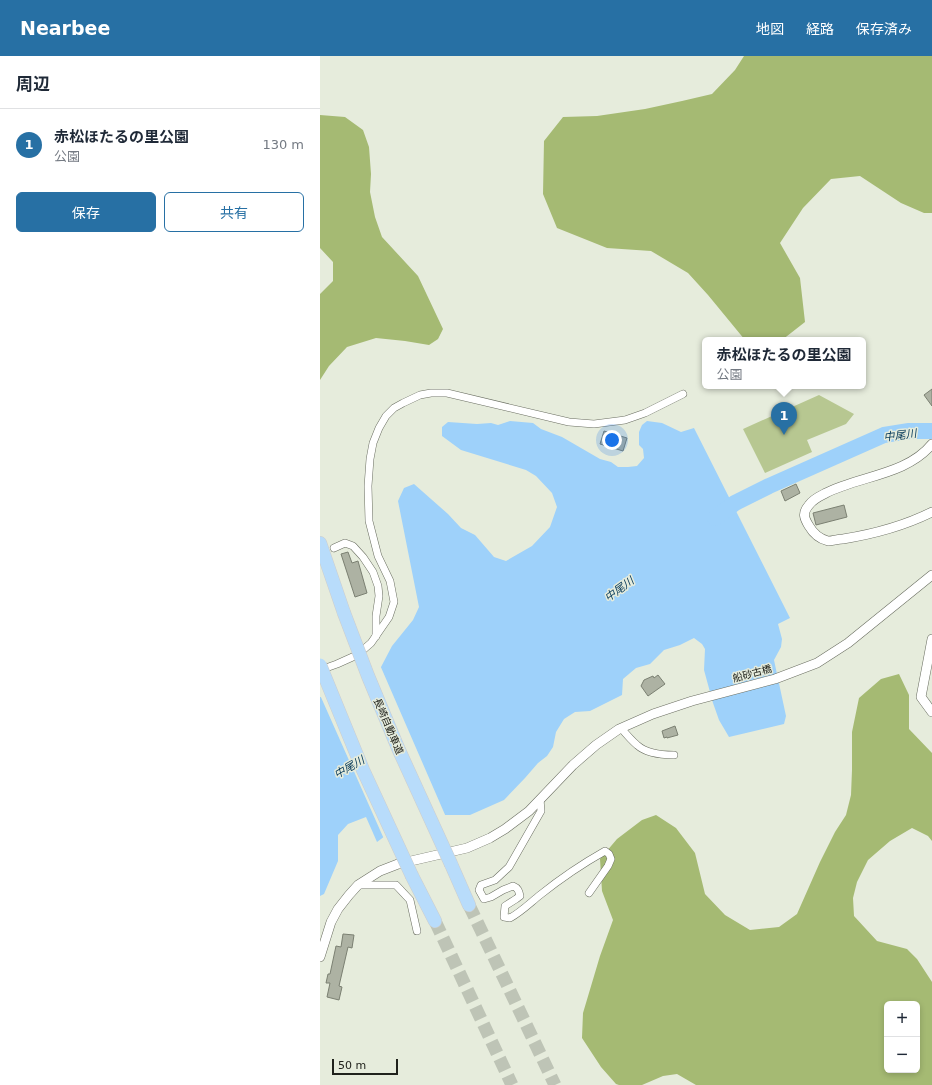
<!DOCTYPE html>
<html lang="ja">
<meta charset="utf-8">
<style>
:root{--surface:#fff;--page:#f6f6f7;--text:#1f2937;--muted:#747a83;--line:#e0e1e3;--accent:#2770a4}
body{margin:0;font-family:"DejaVu Sans","Noto Sans JP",sans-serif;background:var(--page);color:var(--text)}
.controls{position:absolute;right:12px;bottom:12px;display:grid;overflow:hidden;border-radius:6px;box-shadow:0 2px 6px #0003}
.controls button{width:36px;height:36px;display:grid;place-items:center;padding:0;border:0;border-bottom:1px solid var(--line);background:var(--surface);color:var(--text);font:20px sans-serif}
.scale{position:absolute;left:12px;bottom:10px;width:66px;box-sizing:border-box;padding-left:4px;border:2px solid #20221c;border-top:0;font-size:11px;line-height:14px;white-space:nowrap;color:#20221c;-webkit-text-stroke:3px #e6ecdc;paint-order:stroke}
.you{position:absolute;left:292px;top:384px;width:14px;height:14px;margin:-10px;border:3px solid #fff;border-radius:50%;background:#1a73e8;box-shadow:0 0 0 6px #1a73e833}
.badge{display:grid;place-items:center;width:26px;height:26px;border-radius:50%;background:var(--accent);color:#fff;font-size:13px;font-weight:700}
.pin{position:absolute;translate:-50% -33px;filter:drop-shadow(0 1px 2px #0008)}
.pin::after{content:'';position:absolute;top:21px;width:14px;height:12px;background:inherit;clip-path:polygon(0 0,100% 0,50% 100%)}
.popup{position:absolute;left:382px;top:281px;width:164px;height:52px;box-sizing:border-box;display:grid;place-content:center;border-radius:6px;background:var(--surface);filter:drop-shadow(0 1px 3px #0005);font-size:13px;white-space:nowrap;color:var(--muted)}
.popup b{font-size:15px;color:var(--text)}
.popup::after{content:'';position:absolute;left:50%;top:100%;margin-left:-8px;border:8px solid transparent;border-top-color:var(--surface)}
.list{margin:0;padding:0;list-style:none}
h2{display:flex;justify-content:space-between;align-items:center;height:52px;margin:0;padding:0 16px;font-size:17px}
h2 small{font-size:13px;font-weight:400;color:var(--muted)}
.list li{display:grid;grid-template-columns:26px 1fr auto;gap:12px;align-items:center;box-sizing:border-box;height:72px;padding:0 16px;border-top:1px solid var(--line)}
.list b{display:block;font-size:15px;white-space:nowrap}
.list p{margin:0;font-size:13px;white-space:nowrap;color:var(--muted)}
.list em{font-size:13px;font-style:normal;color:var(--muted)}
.actions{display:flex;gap:8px;padding:12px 16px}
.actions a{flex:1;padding:9px 0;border:1px solid var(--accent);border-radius:6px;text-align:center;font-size:14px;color:var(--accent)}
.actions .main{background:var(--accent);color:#fff}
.map{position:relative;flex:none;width:612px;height:1029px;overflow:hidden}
header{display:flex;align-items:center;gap:24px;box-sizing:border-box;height:56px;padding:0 20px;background:var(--accent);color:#fff}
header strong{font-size:19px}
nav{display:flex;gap:22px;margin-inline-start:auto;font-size:14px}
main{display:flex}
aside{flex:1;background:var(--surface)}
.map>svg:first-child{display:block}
.green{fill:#b7c791}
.forest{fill:#a5ba73;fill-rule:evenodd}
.water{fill:#9ed1fa}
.pier{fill:#e6ecdc}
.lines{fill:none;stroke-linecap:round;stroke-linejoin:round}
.river{stroke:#9ed1fa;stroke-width:16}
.building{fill:#adb2a3;stroke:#7b8072}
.motorway-tunnel{stroke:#bec4b6;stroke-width:13;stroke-dasharray:13 6;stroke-linecap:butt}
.minor-casing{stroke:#6a6e61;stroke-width:8}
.tertiary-casing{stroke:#6a6e61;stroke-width:10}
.motorway-casing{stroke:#cececd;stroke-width:14}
.minor{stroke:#fff;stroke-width:7}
.tertiary{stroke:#fff;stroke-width:9}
.motorway{stroke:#b8dcfb;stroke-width:13}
.motorway-bridge-casing{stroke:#cececd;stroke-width:14;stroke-linecap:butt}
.motorway-bridge{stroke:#b8dcfb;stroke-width:13}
.labels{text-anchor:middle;stroke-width:3;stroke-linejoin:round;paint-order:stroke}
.street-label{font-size:10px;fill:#20221c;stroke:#e6ecdc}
.water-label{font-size:11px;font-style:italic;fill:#06395a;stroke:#e6ecdc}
</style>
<header>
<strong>Nearbee</strong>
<nav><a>地図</a><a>経路</a><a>保存済み</a></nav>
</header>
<main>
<aside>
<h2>周辺<small></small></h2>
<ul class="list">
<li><span class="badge">1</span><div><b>赤松ほたるの里公園</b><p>公園</p></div><em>130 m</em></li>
</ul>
<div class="actions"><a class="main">保存</a><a>共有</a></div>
</aside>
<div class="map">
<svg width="612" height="1029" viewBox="0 0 612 1029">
<rect width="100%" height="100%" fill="#e6ecdc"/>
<polygon class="green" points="499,339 534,358 526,368 487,384 492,396 445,417 423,373"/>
<g class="forest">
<polygon points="424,0 612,0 612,157 604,157 581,147 540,120 511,123 483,152 460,187 480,222 485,266 462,284 425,284 388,239 368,217 331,195 287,192 237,172 223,138 224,85 243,61 277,60 325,53 362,45 392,38 415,14"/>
<polygon points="0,59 25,61 43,74 49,91 51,118 50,136 55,161 62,181 98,220 123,273 118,283 109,289 85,285 56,282 27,291 9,310 0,324 0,238 13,225 13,206 0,192"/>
<path d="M579 618 589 639V673L612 697V785L608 780 592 772 570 785 548 804 537 826 533 842 534 860 557 885 587 893 597 903 612 926V1029H376L357 1018 343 1020 322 1029H299L296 1028 281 1011 262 982 263 957 280 900 293 864 282 835 280 803 297 783 322 764 336 759 356 772 375 797 385 838 405 859 430 874 459 871 477 858 500 806 515 776 526 759 531 739 532 714V676L539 642 561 623ZM567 948H597V1014H567Z"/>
</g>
<polygon class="water" points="190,365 213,367 221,373 242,381 280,403 291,406 298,411 308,411 317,410 324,402 323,393 319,389 319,376 322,369 327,365 342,367 361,376 374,372 470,562 458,568 462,583 461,591 454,604 466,660 464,668 409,681 399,664 393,647 384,614 385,593 382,588 374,582 360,589 344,594 330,608 316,612 303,623 302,639 270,655 255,656 244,663 236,676 233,691 227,700 218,707 205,722 184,744 150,759 116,759 93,765 65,780 57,786 46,761 28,768 18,779 18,805 4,838 0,840 0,641 9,642 44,630 61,611 72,590 93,564 99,551 78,445 84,432 94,428 128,458 141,472 155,479 174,501 186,505 212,490 230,471 237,451 232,437 216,420 206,414 141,394 122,380 122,371 128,366 157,368 171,367 178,369"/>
<polygon class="pier" points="60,609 126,761 116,761 94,767 64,783 0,639 9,640 43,628"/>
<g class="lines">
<polyline class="river" points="395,462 415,447 449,430 564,379 589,375 612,375"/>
</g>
<g class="building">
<polygon points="612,333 612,350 604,339"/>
<polygon points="284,375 307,382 303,395 280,388"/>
<polygon points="476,428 480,437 465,445 461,435"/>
<polygon points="524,449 527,461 496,469 493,457"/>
<polygon points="28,496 32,507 38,505 47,537 35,541 21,498"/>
<polygon points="338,619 345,628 328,640 321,630 324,624 333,620 334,622"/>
<polygon points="355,670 358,679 347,682 347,681 344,682 342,675"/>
<polygon points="23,878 34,879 32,892 28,891 19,930 22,931 19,944 7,941 10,927 6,927 8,918 10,918 16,890 21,891"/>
</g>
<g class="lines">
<g class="motorway-tunnel">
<polyline points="149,849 235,1029"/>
<polyline points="115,865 192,1029"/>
</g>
<defs>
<g id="minor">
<polyline points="14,492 25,487 33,490 43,501 53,516 58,530 59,540 56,560 56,580"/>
<polyline points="0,613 3,613 17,608 37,599 51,587 69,561 74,546 70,525 58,500 49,465 48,430 50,403 53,387 59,372 66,360 74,352 83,347 100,339 111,337 127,337 249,366 274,368 305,364 325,357 363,338"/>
<path d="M301 672C306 678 311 684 317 689 327 698 342 699 354 699"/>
<path d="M220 743 221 755 189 811 175 824 161 829 159 834 164 843 171 841 183 834 193 830C198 832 199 835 200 840L196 843 185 850 184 861 190 862C201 856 210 847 220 839 240 823 262 808 285 795L289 798 291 803 288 810 269 837"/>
<polyline points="38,829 76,829 90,844 97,875"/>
</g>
<g id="tertiary">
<path d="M612 388C587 419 539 420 506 437 500 440 493 443 489 449 482 457 484 462 489 470 493 477 500 483 508 485 512 485 518 483 523 483 554 478 584 470 612 456"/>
<polyline points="612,583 601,641 612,656"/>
<polyline points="0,901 11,866 18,853 29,839 38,829 60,815 78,808 147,792 170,782 185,773 209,755 253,709 276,689 299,673 333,658 372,645 455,623 497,607 528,587 612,519"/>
</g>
<g id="motorway">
<polyline points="0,487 24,557"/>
<polyline points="131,808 149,849"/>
<polyline points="92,820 115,865"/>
</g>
</defs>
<use href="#minor" class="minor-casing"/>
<use href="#tertiary" class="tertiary-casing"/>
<use href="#motorway" class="motorway-casing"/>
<use href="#minor" class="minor"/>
<use href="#tertiary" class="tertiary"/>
<use href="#motorway" class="motorway"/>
<defs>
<g id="motorway-bridge">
<polyline points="24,557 48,620 78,692 131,808"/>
<polyline points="0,609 43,714 92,820"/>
</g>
</defs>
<use href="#motorway-bridge" class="motorway-bridge-casing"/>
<use href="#motorway-bridge" class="motorway-bridge"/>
</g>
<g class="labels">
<g class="street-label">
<text transform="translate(432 617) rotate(-15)" y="4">船砂古橋</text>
<text transform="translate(69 670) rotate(67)" y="4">長崎自動車道</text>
</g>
<g class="water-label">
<text transform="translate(580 379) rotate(-7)" y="4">中尾川</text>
<text transform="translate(299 533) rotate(-36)" y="4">中尾川</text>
<text transform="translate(29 711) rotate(-30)" y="4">中尾川</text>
</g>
</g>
</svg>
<div class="controls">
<button>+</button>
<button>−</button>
</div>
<div class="scale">50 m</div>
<div class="you"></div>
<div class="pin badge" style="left:464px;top:379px">1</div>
<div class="popup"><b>赤松ほたるの里公園</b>公園</div>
</div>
</main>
